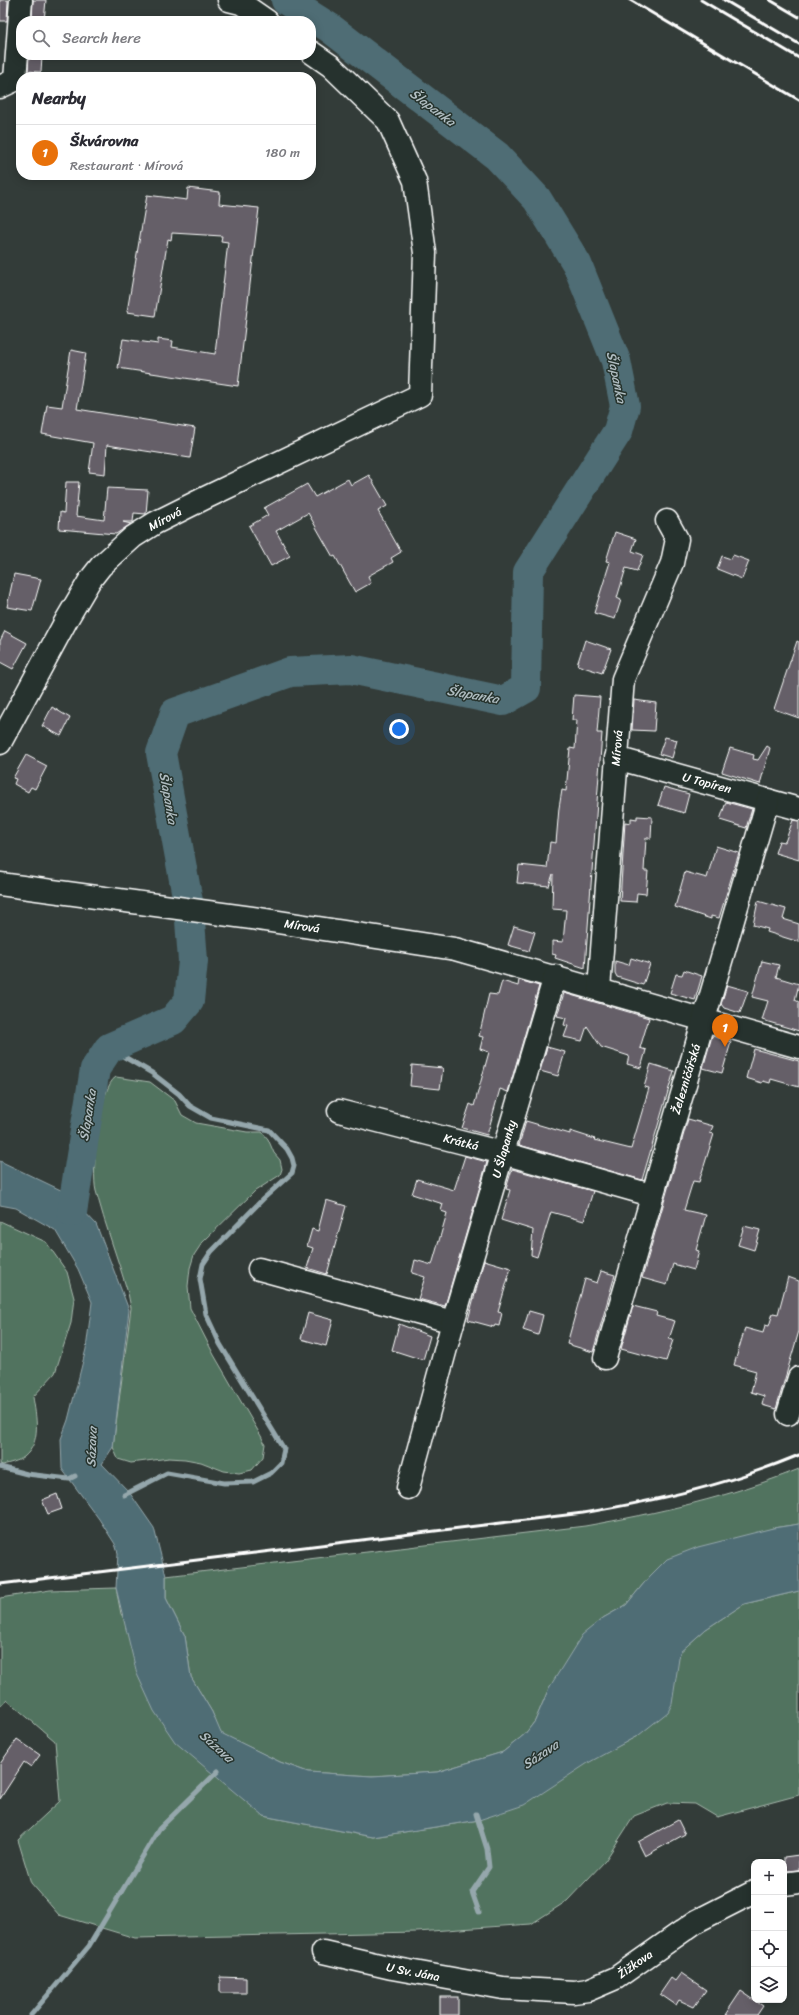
<!DOCTYPE html>
<meta charset="utf-8">
<style>
:root{--surface:#fff;--page:#f7f7f7;--text:#2b2b33;--muted:#7c7c81;--line:#e1e1e2;--accent:#db2777}
body{margin:0;font-family:Sriracha,sans-serif;background:var(--page);color:var(--text)}
.controls{position:absolute;right:12px;bottom:12px;display:grid;overflow:hidden;border-radius:8px;box-shadow:0 2px 10px #0003}
.controls button{width:36px;height:36px;display:grid;place-items:center;padding:0;border:0;border-bottom:1px solid var(--line);background:var(--surface);color:var(--text);font:20px sans-serif}
.you{position:absolute;left:399px;top:729px;width:14px;height:14px;margin:-10px;border:3px solid #fff;border-radius:50%;background:#1a73e8;box-shadow:0 0 0 6px #1a73e833}
.badge{display:grid;place-items:center;width:26px;height:26px;border-radius:50%;background:var(--accent);color:#fff;font-size:13px;font-weight:700}
.pin{position:absolute;translate:-50% -33px;filter:drop-shadow(0 1px 2px #0008)}
.pin::after{content:'';position:absolute;top:21px;width:14px;height:12px;background:inherit;clip-path:polygon(0 0,100% 0,50% 100%)}
.list{margin:0;padding:0;list-style:none}
h2{display:flex;justify-content:space-between;align-items:center;height:52px;margin:0;padding:0 16px;font-size:17px}
h2 small{font-size:13px;font-weight:400;color:var(--muted)}
.list li{display:grid;grid-template-columns:26px 1fr auto;gap:12px;align-items:center;box-sizing:border-box;height:56px;padding:0 16px;border-top:1px solid var(--line)}
.list b{display:block;font-size:15px;white-space:nowrap}
.list p{margin:0;font-size:13px;white-space:nowrap;color:var(--muted)}
.list em{font-size:13px;font-style:normal;color:var(--muted)}
.icon{flex:none;width:22px;height:22px;fill:none;stroke:currentColor;stroke-width:2;stroke-linecap:round;stroke-linejoin:round}
.map{position:relative;flex:none;width:799px;height:2015px;overflow:hidden}
.search{position:absolute;background:var(--surface);box-shadow:0 2px 10px #0003;left:16px;top:16px;width:300px;height:44px;display:flex;align-items:center;gap:10px;box-sizing:border-box;padding:0 14px;border-radius:16px;color:var(--muted);font-size:15px}
.panel{position:absolute;background:var(--surface);box-shadow:0 2px 10px #0003;left:16px;top:72px;width:300px;height:108px;border-radius:16px}
.map>svg:first-child{display:block}
.green{fill:#51735e;stroke:#a8b9ae}
.water{fill:#4f6d75;stroke:#95a7ac}
.lines{fill:none;stroke-linecap:round;stroke-linejoin:round}
.stream{stroke:#95a7ac;stroke-width:5}
.river{stroke:#4f6d75;stroke-width:30}
.building{fill:#655e67;stroke:#fff}
.minor-casing{stroke:#fff;stroke-width:25}
.minor{stroke:#26332d;stroke-width:22}
.rail{stroke:#fff;stroke-width:3}
.labels{text-anchor:middle;stroke-width:3;stroke-linejoin:round;paint-order:stroke}
.street-label{font-size:12px;fill:#fff;stroke:#26332d}
.water-label{font-size:13px;font-style:italic;fill:#b0bdc1;stroke:#26332d}
</style>
<div class="map">
<svg width="799" height="2015" viewBox="0 0 799 2015">
<rect width="100%" height="100%" fill="#333c39"/>
<filter id="ink" filterUnits="userSpaceOnUse"><feTurbulence type="fractalNoise" baseFrequency=".025" numOctaves="2"/><feDisplacementMap in="SourceGraphic" scale="8" xChannelSelector="R" yChannelSelector="G"/><feConvolveMatrix kernelMatrix="1 2 1 2 8 2 1 2 1" color-interpolation-filters="sRGB"/></filter>
<g filter="url(#ink)">
<g class="green">
<path d="M116 1077 150 1082 175 1101 182 1115 196 1123 247 1132H262L268 1139 274 1153 280 1160 282 1169 280 1175 255 1191 202 1243 194 1255 190 1268 188 1286 190 1308 214 1355 261 1436 265 1444 263 1457 252 1470 239 1473 224 1471 201 1462 185 1459 169 1458 131 1463 118 1459 113 1447 131 1308 128 1293C118 1259 105 1225 96 1191 91 1173 99 1086 116 1077Z"/>
<path d="M0 1221 46 1242 67 1272 74 1298 71 1323 55 1373 33 1397C36 1417 42 1442 24 1457 19 1461 9 1463 3 1465L0 1464Z"/>
<path d="M799 1469V1524L773 1528 649 1577 626 1605 603 1618 549 1688 535 1721 525 1734 503 1752 437 1772 372 1776 308 1772 280 1762 220 1733 212 1712 191 1677 185 1636 166 1598V1576L585 1526C658 1513 730 1497 799 1469Z"/>
<polygon points="116,1588 121,1614 263,1816 373,1837 479,1820 639,1735 675,1673 680,1652 706,1629 744,1604 799,1591 799,1795 717,1817 695,1804 667,1803 634,1816 605,1861 567,1901 531,1924 417,1932 135,1938 59,1915 31,1883 18,1840 60,1801 55,1741 7,1700 0,1706 0,1598 50,1590"/>
</g>
<polygon class="water" points="0,1161 67,1193 96,1224 129,1310 113,1447 102,1464 129,1492 154,1528 166,1576 166,1598 185,1636 191,1677 212,1712 221,1733 280,1762 308,1772 372,1776 437,1772 503,1752 525,1734 535,1721 549,1688 582,1635 603,1618 626,1605 649,1577 667,1559 698,1547 773,1528 799,1524 799,1591 744,1604 706,1629 680,1652 672,1704 668,1712 639,1735 588,1763 524,1805 479,1820 373,1837 263,1816 175,1742 154,1711 137,1674 116,1588 118,1553 115,1544 99,1519 62,1469 61,1439 68,1420 86,1349 92,1302 78,1269 55,1230 16,1208 0,1205"/>
<g class="lines">
<g class="stream">
<polyline points="109,1048 152,1073 179,1094 190,1106 211,1118 269,1130 287,1149 292,1158 294,1166 292,1173 263,1199 211,1252 203,1264 200,1279 206,1314 220,1344 284,1449 281,1463 271,1473 253,1482 224,1483 167,1473 124,1495"/>
<polyline points="0,1467 27,1474 69,1479 75,1476"/>
<polyline points="476,1814 487,1849 489,1867 472,1892 479,1912"/>
<polyline points="31,2015 89,1946 159,1829 218,1771"/>
</g>
<polyline class="river" points="72,1212 95,1069 109,1048 173,1020 189,1001 193,961 189,907 161,753 175,713 290,672 351,669 503,701 526,688 528,572 618,431 625,406 616,361 577,264 537,199 497,156 330,28 286,0"/>
</g>
<g class="building">
<polygon points="0,0 8,0 7,21 0,21"/>
<polygon points="33,0 46,0 44,21 32,21"/>
<polygon points="29,55 42,55 41,72 28,71"/>
<polygon points="188,188 220,192 219,204 259,208 238,386 118,368 123,339 158,344 158,339 173,341 172,347 215,354 228,242 221,241 222,236 172,233 171,240 168,239 155,316 127,312 147,195 187,200"/>
<polygon points="71,350 86,353 77,409 195,428 190,458 107,445 105,474 89,472 93,443 42,434 47,405 62,407"/>
<polygon points="369,475 387,506 378,511 401,552 391,558 393,562 368,576 371,583 355,592 335,556 333,557 308,513 276,531 290,556 271,566 249,526 268,515 264,508 307,484 315,497 348,479 351,485"/>
<polygon points="66,482 79,482 76,516 104,520 107,488 148,490 146,514 134,513 133,522 123,522 131,524 116,534 59,529 60,512 64,513"/>
<polygon points="615,532 636,539 632,551 643,555 637,571 626,568 617,598 621,600 615,619 594,613 610,562 606,561"/>
<polygon points="733,555 749,561 742,579 717,569 722,556 731,559"/>
<polygon points="14,574 41,579 32,611 7,607"/>
<polygon points="5,631 27,643 13,669 0,662 0,641"/>
<polygon points="585,640 611,649 602,673 577,665"/>
<polygon points="797,641 799,642 799,718 774,709"/>
<polygon points="574,695 600,697 597,733 602,733 585,968 555,958 556,955 552,954 552,941 563,942 566,910 552,909 553,874 549,886 517,883 519,865 547,868 550,842 556,843 559,808 562,790 566,791 570,748 575,749 577,720 572,720"/>
<polygon points="634,700 656,703 654,731 632,730"/>
<polygon points="52,707 70,718 61,736 42,726"/>
<polygon points="665,737 677,740 672,758 659,754"/>
<polygon points="767,746 770,748 760,784 722,772 730,748 754,755 753,759 758,760"/>
<polygon points="26,755 47,766 35,789 31,787 28,792 14,784 16,779 13,778"/>
<polygon points="664,787 689,794 684,813 658,805"/>
<polygon points="726,802 752,809 746,828 720,820"/>
<polygon points="637,816 652,817 651,838 646,838 644,871 648,871 646,894 637,893 636,902 620,901 625,822 631,823 631,818 637,819"/>
<polygon points="793,820 799,821 799,860 775,853 779,841 785,842"/>
<polygon points="716,846 739,853 719,918 711,916 711,919 675,907 685,872 707,878"/>
<polygon points="758,901 786,909 783,919 799,924 799,942 767,932 768,929 753,925"/>
<polygon points="514,926 535,932 529,951 508,945"/>
<polygon points="631,958 650,964 643,985 617,977 615,973 615,961 629,965"/>
<polygon points="762,961 779,965 776,977 799,984 795,1000 799,1002 799,1031 762,1020 768,1001 752,997"/>
<polygon points="684,970 702,976 695,1000 670,993 676,974 682,975"/>
<polygon points="519,980 539,986 508,1092 500,1089 487,1135 462,1128 470,1104 474,1106 489,1052 480,1049 483,1037 479,1036 489,994 498,995 502,981 518,986"/>
<polygon points="727,985 748,991 740,1013 724,1008 721,1004"/>
<polygon points="564,993 649,1018 640,1048 646,1050 641,1068 627,1064 629,1056 601,1047 587,1026 582,1041 564,1037 568,1026 564,1025 566,1018 557,1016"/>
<polygon points="712,1036 731,1042 722,1073 703,1068"/>
<polygon points="547,1047 565,1052 558,1076 540,1071"/>
<polygon points="754,1049 799,1061 799,1087 771,1079 770,1083 763,1081 762,1083 746,1078"/>
<polygon points="651,1064 674,1071 642,1180 519,1145 526,1121 570,1134 570,1131 595,1139 594,1140 631,1149 649,1088 644,1087"/>
<polygon points="412,1065 443,1068 440,1089 410,1086"/>
<polygon points="688,1119 713,1126 710,1133 714,1134 699,1182 693,1181 684,1210 706,1215 696,1250 699,1251 694,1270 673,1264 667,1285 642,1278"/>
<polygon points="465,1156 487,1162 445,1306 418,1299 425,1277 412,1273 415,1260 432,1265 447,1213 441,1211 443,1204 412,1194 417,1179 454,1190"/>
<polygon points="512,1169 593,1191 584,1221 551,1212 537,1257 531,1255 533,1230 501,1220 510,1190 506,1189"/>
<polygon points="326,1200 346,1206 327,1274 307,1268 313,1248 307,1246 312,1229 318,1231"/>
<polygon points="744,1226 760,1230 754,1250 738,1245"/>
<polygon points="484,1260 511,1268 498,1312 502,1313 499,1326 495,1325 494,1327 468,1320"/>
<polygon points="601,1271 615,1275 593,1352 567,1344 585,1279 597,1283"/>
<polygon points="788,1277 799,1281 799,1331 776,1409 762,1405 764,1396 751,1392 756,1371 734,1365 745,1328 763,1333 765,1325 769,1326 773,1313 778,1314"/>
<polygon points="633,1306 657,1312 656,1316 675,1321 669,1339 673,1340 666,1361 621,1349"/>
<polygon points="529,1311 543,1315 538,1335 523,1330"/>
<polygon points="308,1313 333,1320 326,1346 301,1339"/>
<polygon points="399,1324 430,1336 423,1360 392,1350"/>
<polygon points="57,1494 62,1509 48,1514 42,1500"/>
<polygon points="17,1739 40,1755 31,1767 24,1762 0,1799 0,1764"/>
<polygon points="678,1820 685,1834 645,1856 638,1842"/>
<polygon points="799,1855 799,1870 784,1871 784,1857"/>
<polygon points="681,1973 706,1990 694,2007 679,2000 676,2005 660,1994 671,1978 675,1981"/>
<polygon points="220,1977 246,1978 246,1993 220,1993"/>
<polygon points="741,1991 763,2006 757,2015 725,2015"/>
<rect x="440" y="1997" width="18" height="18"/>
</g>
<g class="lines">
<defs>
<g id="minor">
<polyline points="229,0 241,3 267,21"/>
<polyline points="0,87 15,80 21,0"/>
<polyline points="0,743 67,619 90,580 101,566 133,537 155,523 205,498 420,395 425,253 415,181 388,121 331,66 311,52"/>
<polyline points="616,758 799,809"/>
<polyline points="0,884 252,918 455,949 799,1047"/>
<polyline points="599,989 623,679 672,563 677,539 667,521"/>
<polyline points="339,1111 503,1153 651,1195"/>
<polyline points="259,1269 453,1322"/>
<polyline points="605,1358 768,800"/>
<polyline points="788,1414 799,1378"/>
<polyline points="408,1488 453,1322 555,976"/>
<polyline points="784,1884 799,1882"/>
<polyline points="323,1952 392,1968 503,1988 574,1992 588,1990 616,1978 697,1921 754,1892"/>
</g>
</defs>
<use href="#minor" class="minor-casing"/>
<use href="#minor" class="minor"/>
<g class="rail">
<polyline points="630,0 799,100"/>
<polyline points="701,0 799,58"/>
<polyline points="724,0 799,44"/>
<polyline points="770,0 799,17"/>
<path d="M0 1584 583 1513C659 1500 727 1485 799 1455"/>
</g>
</g>
</g>
<g class="labels">
<g class="street-label">
<text transform="translate(165 519) rotate(-28)" y="4">Mírová</text>
<text transform="translate(617 748) rotate(-85)" y="4">Mírová</text>
<text transform="translate(707 783) rotate(15)" y="4">U Topíren</text>
<text transform="translate(302 926) rotate(9)" y="4">Mírová</text>
<text transform="translate(686 1079) rotate(-73)" y="4">Železničářská</text>
<text transform="translate(461 1142) rotate(14)" y="4">Krátká</text>
<text transform="translate(504 1149) rotate(-74)" y="4">U Šlapanky</text>
<text transform="translate(635 1964) rotate(-35)" y="4">Žižkova</text>
<text transform="translate(413 1972) rotate(11)" y="4">U Sv. Jána</text>
</g>
<g class="water-label">
<text transform="translate(433 107) rotate(37)" y="5">Šlapanka</text>
<text transform="translate(617 377) rotate(78)" y="5">Šlapanka</text>
<text transform="translate(473 694) rotate(10)" y="5">Šlapanka</text>
<text transform="translate(169 798) rotate(80)" y="5">Šlapanka</text>
<text transform="translate(87 1115) rotate(-81)" y="5">Šlapanka</text>
<text transform="translate(91 1447) rotate(-88)" y="5">Sázava</text>
<text transform="translate(217 1746) rotate(42)" y="5">Sázava</text>
<text transform="translate(540 1754) rotate(-34)" y="5">Sázava</text>
</g>
</g>
</svg>
<div class="controls">
<button>+</button>
<button>−</button>
<button><svg class="icon" aria-label="locate" viewBox="0 0 24 24"><circle cx="12" cy="12" r="6"/><path d="M12 2v4M12 18v4M2 12h4M18 12h4"/></svg></button>
<button><svg class="icon" aria-label="layers" viewBox="0 0 24 24"><path d="M12 4l9 5-9 5-9-5zM3 14l9 5 9-5"/></svg></button>
</div>
<div class="you"></div>
<div class="pin badge" style="left:725px;top:1047px;background:#e8710a">1</div>
<div class="search"><svg class="icon" aria-label="search" viewBox="0 0 24 24"><circle cx="10" cy="10" r="6"/><path d="M15 15l6 6"/></svg>Search here</div>
<section class="panel">
<h2>Nearby<small></small></h2>
<ul class="list">
<li><span class="badge" style="background:#e8710a">1</span><div><b>Škvárovna</b><p>Restaurant · Mírová</p></div><em>180 m</em></li>
</ul>
</section>
</div>
